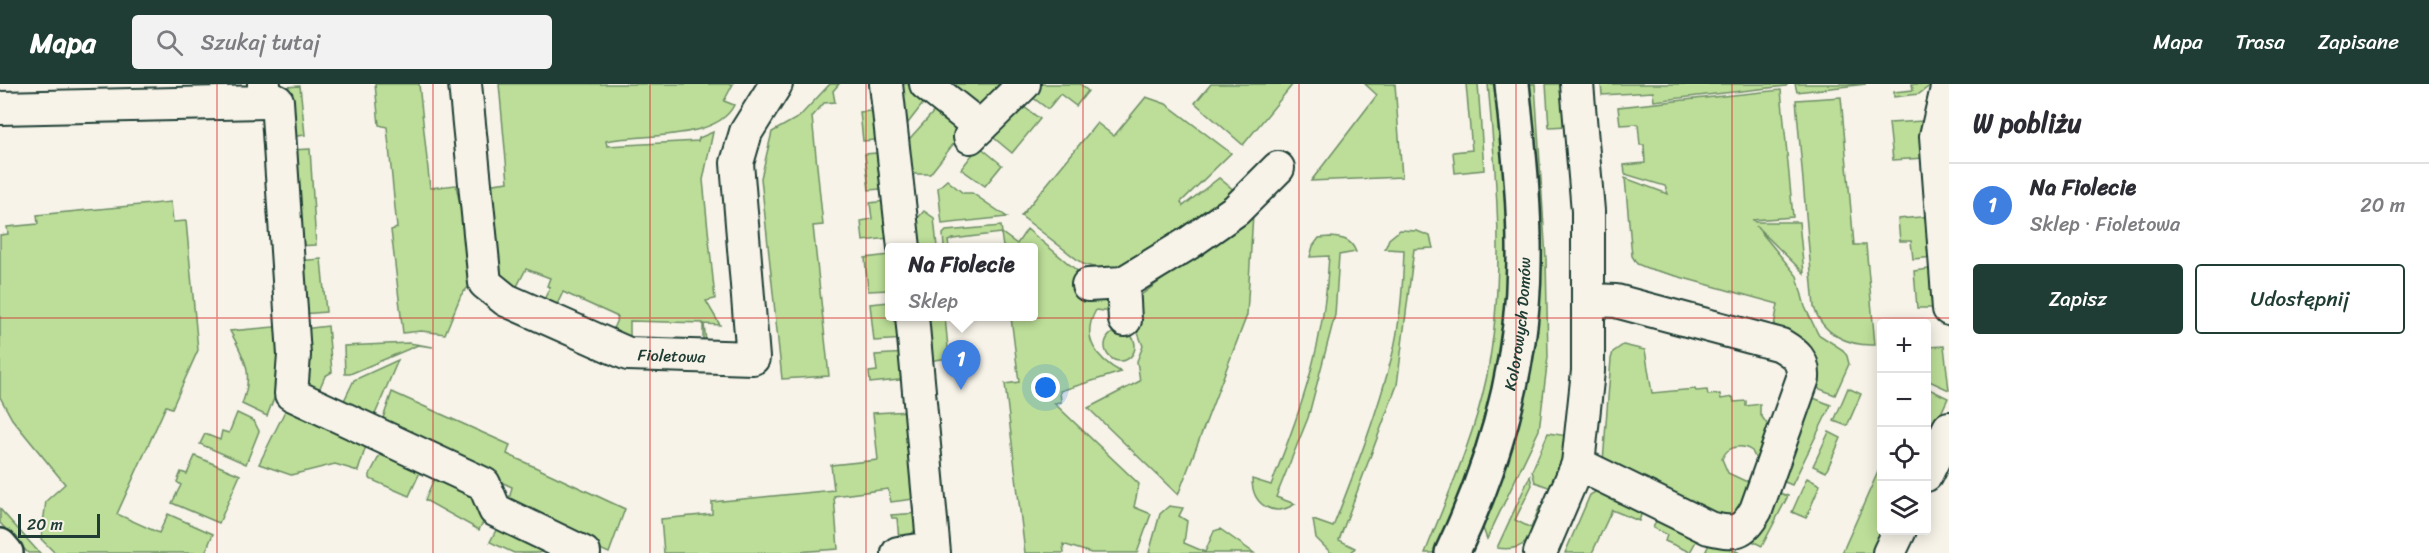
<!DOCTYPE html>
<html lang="pl">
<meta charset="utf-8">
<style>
:root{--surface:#fff;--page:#f2f2f3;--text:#2b2b33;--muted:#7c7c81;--line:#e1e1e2;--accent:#1f3d34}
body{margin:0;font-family:Sriracha,sans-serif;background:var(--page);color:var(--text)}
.controls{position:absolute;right:18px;bottom:18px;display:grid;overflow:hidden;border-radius:6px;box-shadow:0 3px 15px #0003}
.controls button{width:54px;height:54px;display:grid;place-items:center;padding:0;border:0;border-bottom:2px solid var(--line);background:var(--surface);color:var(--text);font:30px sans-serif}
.scale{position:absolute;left:18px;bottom:15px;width:82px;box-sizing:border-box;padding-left:6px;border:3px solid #1f3d34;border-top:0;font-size:16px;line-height:21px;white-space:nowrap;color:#1f3d34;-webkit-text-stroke:4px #f7f3e8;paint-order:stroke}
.you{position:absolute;left:1046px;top:304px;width:21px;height:21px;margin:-15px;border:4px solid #fff;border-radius:50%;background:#1a73e8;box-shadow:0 0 0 9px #1a73e833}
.badge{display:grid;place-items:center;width:39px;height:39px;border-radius:50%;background:var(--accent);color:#fff;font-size:20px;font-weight:700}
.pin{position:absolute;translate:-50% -50px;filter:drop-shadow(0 2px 3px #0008)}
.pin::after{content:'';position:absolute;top:32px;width:21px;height:18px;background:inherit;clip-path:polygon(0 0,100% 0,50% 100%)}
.popup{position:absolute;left:885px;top:159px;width:153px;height:78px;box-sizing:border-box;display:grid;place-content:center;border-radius:6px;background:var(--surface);filter:drop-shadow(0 2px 4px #0005);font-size:20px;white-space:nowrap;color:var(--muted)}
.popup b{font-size:22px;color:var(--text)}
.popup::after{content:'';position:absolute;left:50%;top:100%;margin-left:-12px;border:12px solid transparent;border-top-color:var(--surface)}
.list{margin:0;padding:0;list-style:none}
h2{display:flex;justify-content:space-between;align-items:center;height:78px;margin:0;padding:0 24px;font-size:26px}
h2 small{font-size:20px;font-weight:400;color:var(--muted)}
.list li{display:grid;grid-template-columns:39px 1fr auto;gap:18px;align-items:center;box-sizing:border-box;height:84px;padding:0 24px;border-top:2px solid var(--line)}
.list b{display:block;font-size:22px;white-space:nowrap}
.list p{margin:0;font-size:20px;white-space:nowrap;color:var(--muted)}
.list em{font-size:20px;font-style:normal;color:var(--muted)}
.actions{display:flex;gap:12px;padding:18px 24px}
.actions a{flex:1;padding:14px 0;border:2px solid var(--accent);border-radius:6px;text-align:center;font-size:21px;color:var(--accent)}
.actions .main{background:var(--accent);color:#fff}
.icon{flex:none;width:33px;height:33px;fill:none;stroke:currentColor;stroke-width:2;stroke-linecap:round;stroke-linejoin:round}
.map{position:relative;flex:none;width:1949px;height:469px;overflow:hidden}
header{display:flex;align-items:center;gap:36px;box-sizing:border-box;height:84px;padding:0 30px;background:var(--accent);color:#fff}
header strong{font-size:28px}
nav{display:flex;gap:33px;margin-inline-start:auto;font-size:21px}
.search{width:420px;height:54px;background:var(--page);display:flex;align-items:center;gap:15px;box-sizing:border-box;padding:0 21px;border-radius:6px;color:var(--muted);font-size:22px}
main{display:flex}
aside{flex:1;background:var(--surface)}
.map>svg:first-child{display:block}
.green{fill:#bcde98;stroke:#6e8e66;stroke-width:1.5}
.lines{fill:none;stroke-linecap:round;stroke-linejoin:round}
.street-casing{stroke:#1f3d34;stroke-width:36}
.secondary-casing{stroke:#1f3d34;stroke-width:38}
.street{stroke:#f7f3e8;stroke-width:32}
.secondary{stroke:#f7f3e8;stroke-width:33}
.grid{fill:none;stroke:#d62828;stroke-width:1.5;stroke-opacity:0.55}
.labels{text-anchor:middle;stroke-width:4.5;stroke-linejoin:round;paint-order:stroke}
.street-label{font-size:16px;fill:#1f3d34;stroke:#f7f3e8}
</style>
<header>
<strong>Mapa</strong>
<div class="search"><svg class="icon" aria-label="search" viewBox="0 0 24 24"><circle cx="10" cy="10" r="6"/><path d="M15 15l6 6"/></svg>Szukaj tutaj</div>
<nav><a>Mapa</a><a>Trasa</a><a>Zapisane</a></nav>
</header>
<main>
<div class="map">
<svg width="1949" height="469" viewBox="0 0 1949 469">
<rect width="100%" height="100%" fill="#f7f3e8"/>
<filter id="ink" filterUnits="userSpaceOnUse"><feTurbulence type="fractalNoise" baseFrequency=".0167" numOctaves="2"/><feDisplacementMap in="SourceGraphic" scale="12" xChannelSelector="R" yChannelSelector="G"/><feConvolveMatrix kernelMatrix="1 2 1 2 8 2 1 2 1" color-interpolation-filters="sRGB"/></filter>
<g filter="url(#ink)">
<g class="green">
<polygon points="375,0 419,0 430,104 456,101 475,196 461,211 445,250 421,247 403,249 391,146 397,144 387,43 379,41"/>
<path d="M499 0H733L724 17 734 21C717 57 640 50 606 57L607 62 698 57 699 54 713 48 703 96 715 215 706 217 720 241 704 240 706 257H722L703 259V239L630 237V258L610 252 618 233 563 208 554 227 542 220 550 203 547 202 550 194 526 185 515 206 501 195 497 186 486 101 508 98Z"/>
<polygon points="830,0 839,0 833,7 835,18 824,19 812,33 823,141 813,142 829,292 782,295 761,94 772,48 799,33"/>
<polygon points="895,0 913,0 929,12 901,48"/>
<polygon points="957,0 1005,0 982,28 950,9"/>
<polygon points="1029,0 1080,0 1088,7 1076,22 1060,10 1048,25 1024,7"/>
<polygon points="1211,0 1293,0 1243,61 1195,19"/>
<polygon points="1365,0 1395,0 1402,93 1311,97 1377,11"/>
<polygon points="1466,0 1478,0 1484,86 1455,89 1453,68 1472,66"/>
<path d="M1488 0H1497C1501 48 1508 98 1509 146 1509 269 1482 358 1434 469H1425C1447 413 1473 356 1486 296 1506 198 1497 99 1488 0Z"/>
<path d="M1528 0H1535L1546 175 1548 273 1539 346 1487 455 1481 439C1519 346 1540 256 1541 155 1542 104 1533 51 1528 0Z"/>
<polygon points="1546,0 1565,0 1568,42 1549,43"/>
<polygon points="1601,0 1788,0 1786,2 1654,17 1653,8 1602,11"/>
<polygon points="1795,0 1866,0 1797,8"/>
<polygon points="1912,0 1932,0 1919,10 1894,13 1894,8 1913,6"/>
<polygon points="300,2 305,51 289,53 285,3"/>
<polygon points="1781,6 1793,133 1753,136 1755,138 1799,138 1804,189 1756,142 1797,192 1805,223 1818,250 1843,266 1847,272 1849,280 1835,311 1810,301 1773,247 1778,220 1647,184 1637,180 1632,172 1625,94 1668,110 1665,102 1625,90 1624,81 1645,79 1644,61 1640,61 1638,40 1620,41 1618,23"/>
<polygon points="882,13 886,55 863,57 860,28 871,27 869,14"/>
<polygon points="1146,13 1166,20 1231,69 1181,118 1183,122 1219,94 1240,111 1140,180 1106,187 1083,180 1021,132 1097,39 1114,52"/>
<path d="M1841 13 1854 161H1866L1875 261C1848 262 1822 250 1814 223L1796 16Z"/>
<polygon points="1016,17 1040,35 1012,69 988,49"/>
<polygon points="938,23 966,44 930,90 905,90 902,63"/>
<polygon points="1923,37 1924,74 1893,76 1889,39"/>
<polygon points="979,62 1002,81 985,102 961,85"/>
<polygon points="310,65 316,161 296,162 291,66"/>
<polygon points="888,68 892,104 869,106 865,70"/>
<polygon points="947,96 963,109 972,109 1007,133 942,140 938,104"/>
<polygon points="893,116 897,153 863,157 861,137 872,135 870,119"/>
<polygon points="171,118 173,138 186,137 198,266 172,324 166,322 117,430 159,449 168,430 213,450 205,469 55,469 41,455 46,417 65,400 12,335 0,313 0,151 8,150 7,143 38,140 37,131"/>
<polygon points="924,127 934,134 937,163 917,164 910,143"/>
<polygon points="1253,129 1247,231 1178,411 1088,324 1140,297 1137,277 1143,262 1133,236 1137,214"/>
<polygon points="1932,132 1935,173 1913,175 1911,157 1900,157 1898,135"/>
<path d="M1001 142 1002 149 1017 160 1027 145 1105 210 1112 220V228L1096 226C1080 254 1097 275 1121 288L1060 307 1061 318 1054 319 1139 400 1134 423 1151 430 1137 469H1091L1063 460 1064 469H1025L1005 300 1019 298 1011 233 1033 232V164L1003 163 1001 149 953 155 948 157 949 163H944L943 150 946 147Z"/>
<path d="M1400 146 1417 147 1430 152 1433 164 1414 165 1397 301 1339 456 1355 464 1351 469H1331L1316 454 1313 436 1333 443C1355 387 1377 331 1392 272 1401 238 1403 201 1404 166L1385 165 1389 155Z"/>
<path d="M1330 153C1343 154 1351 155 1356 168L1339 171 1335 231 1308 334 1276 413 1295 420C1273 434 1252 421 1252 395L1271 401C1303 322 1325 257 1329 172L1310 173 1313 162 1319 154Z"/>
<polygon points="889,171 889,206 868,207 865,174"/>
<polygon points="321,175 326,228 302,230 297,177"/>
<polygon points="1936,184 1941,224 1917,224 1914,187"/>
<polygon points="889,218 889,232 905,233 906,255 874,257 870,220"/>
<polygon points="945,233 949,274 928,277 925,235"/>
<path d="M284 242 280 299 267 332 242 320C254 289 245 275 230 247Z"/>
<polygon points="328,242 332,288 325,292 319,306 333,312 307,310 303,245"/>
<circle cx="1120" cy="262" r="15"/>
<polygon points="409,259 433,263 418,261 350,290 345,290 344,262"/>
<path d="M1623 261 1645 266 1652 309 1695 305 1696 307 1707 306 1708 311 1720 310 1721 315 1733 313 1734 318 1746 317V322L1760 320V330L1774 350 1758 380 1752 367C1742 360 1728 361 1722 375L1728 389 1745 397 1759 396 1730 438 1603 378 1611 275 1613 268Z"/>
<polygon points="1944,262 1949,306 1927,296 1927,263"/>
<polygon points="907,269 909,295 870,299 869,288 877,287 875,271"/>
<polygon points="398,276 371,340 340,325 354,296"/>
<polygon points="1848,304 1861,310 1847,342 1834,337"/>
<polygon points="1927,304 1948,314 1927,360"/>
<polygon points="392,308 510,361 507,370 625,425 609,469 517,428 509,416 512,403 380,343"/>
<polygon points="1806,311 1831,321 1792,401 1775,394"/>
<polygon points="286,325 367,359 358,387 335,380 291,391 259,380"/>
<polygon points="911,327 921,414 891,418 888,405 834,412 838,465 783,469 664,469 661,435 712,430 712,418 834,406 831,381 878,376 873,329"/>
<polygon points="237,329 254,337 259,347 246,380 200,360 205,350 220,356 222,347 229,349"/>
<polygon points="1829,348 1841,354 1826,388 1813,382"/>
<polygon points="1548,349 1568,352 1563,376 1551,404 1535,398 1532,387"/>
<polygon points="382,367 422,384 409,412 370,395 370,390"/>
<polygon points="195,372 240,391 219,439 172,419 181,401 177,398 181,388 187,390"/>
<polygon points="1881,381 1882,446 1886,447 1875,469 1842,469"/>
<polygon points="436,390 472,407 479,430 484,436 479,446 425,416"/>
<path d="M1530 392 1532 401 1515 436 1531 444 1540 422 1543 423C1533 448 1531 469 1497 464Z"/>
<polygon points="1807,394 1820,401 1806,434 1792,428"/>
<polygon points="1600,405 1642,428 1639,437 1612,426 1592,469 1565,469 1590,411"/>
<polygon points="1771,406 1788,412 1762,462 1752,457"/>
<polygon points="1169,422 1183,424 1179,432 1187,437 1184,459 1205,468 1214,447 1220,445 1254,469 1149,469 1160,430"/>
<polygon points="0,425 35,464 40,469 28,469 0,439"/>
<polygon points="919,429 923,437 907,455 899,456 897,434 892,434 891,431"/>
<polygon points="1659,431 1700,450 1690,468 1665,457 1667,451 1653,444"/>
<polygon points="498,442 543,462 540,469 514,469 490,458"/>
<polygon points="1711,456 1740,469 1705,469"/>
</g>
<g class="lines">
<defs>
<g id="street">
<path id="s1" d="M465 0 485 199 506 216 628 270 753 274 737 79 746 48 776 0"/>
<polyline points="886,0 904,164"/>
<polyline points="926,0 980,43"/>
<polyline points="1948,0 1936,52 1949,225"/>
<polyline points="264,18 277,17 294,271 291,310 484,400 495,426 584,469"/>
<polyline points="0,24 264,18 264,0"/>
<polyline points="970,53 1024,0"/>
<polyline points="1123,199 1125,236"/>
<polyline points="1088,201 1123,199 1189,159 1236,126 1278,84"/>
<polyline points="912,232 934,469"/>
<path d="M1578 380 1709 444C1735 450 1742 450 1756 426L1803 294C1804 276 1796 270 1781 261L1616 217 1590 216"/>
<polyline points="1926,391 1949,344"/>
<polyline points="898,469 933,464"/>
<polyline points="1540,469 1578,380 1588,287 1588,127 1577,0"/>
<polyline points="1889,469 1900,446"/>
</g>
<g id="secondary">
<polyline points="0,462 6,469"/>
<path id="s2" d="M1452 469C1495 379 1523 279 1524 178 1525 119 1518 59 1512 0"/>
</g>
</defs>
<use href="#street" class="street-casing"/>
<use href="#secondary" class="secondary-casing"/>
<use href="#street" class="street"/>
<use href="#secondary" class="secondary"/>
</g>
</g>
<path class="grid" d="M217 0V469M433 0V469M650 0V469M866 0V469M1083 0V469M1299 0V469M1516 0V469M1732 0V469M0 234H1949"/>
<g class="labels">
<g class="street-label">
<text dy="6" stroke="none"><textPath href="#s2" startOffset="240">Kolorowych Domów</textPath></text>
<text dy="6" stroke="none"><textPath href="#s1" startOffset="404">Fioletowa</textPath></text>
</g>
</g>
</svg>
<div class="controls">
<button>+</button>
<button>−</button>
<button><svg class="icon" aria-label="locate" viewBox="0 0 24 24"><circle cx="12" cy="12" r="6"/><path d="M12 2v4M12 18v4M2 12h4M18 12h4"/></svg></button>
<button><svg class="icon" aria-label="layers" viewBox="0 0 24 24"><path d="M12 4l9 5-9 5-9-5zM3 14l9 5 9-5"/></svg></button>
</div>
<div class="scale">20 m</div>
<div class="you"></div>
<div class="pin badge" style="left:961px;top:306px;background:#3f7fe0">1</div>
<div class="popup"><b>Na Fiolecie</b>Sklep</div>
</div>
<aside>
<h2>W pobliżu<small></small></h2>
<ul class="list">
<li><span class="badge" style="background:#3f7fe0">1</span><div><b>Na Fiolecie</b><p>Sklep · Fioletowa</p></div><em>20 m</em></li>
</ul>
<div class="actions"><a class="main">Zapisz</a><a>Udostępnij</a></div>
</aside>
</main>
